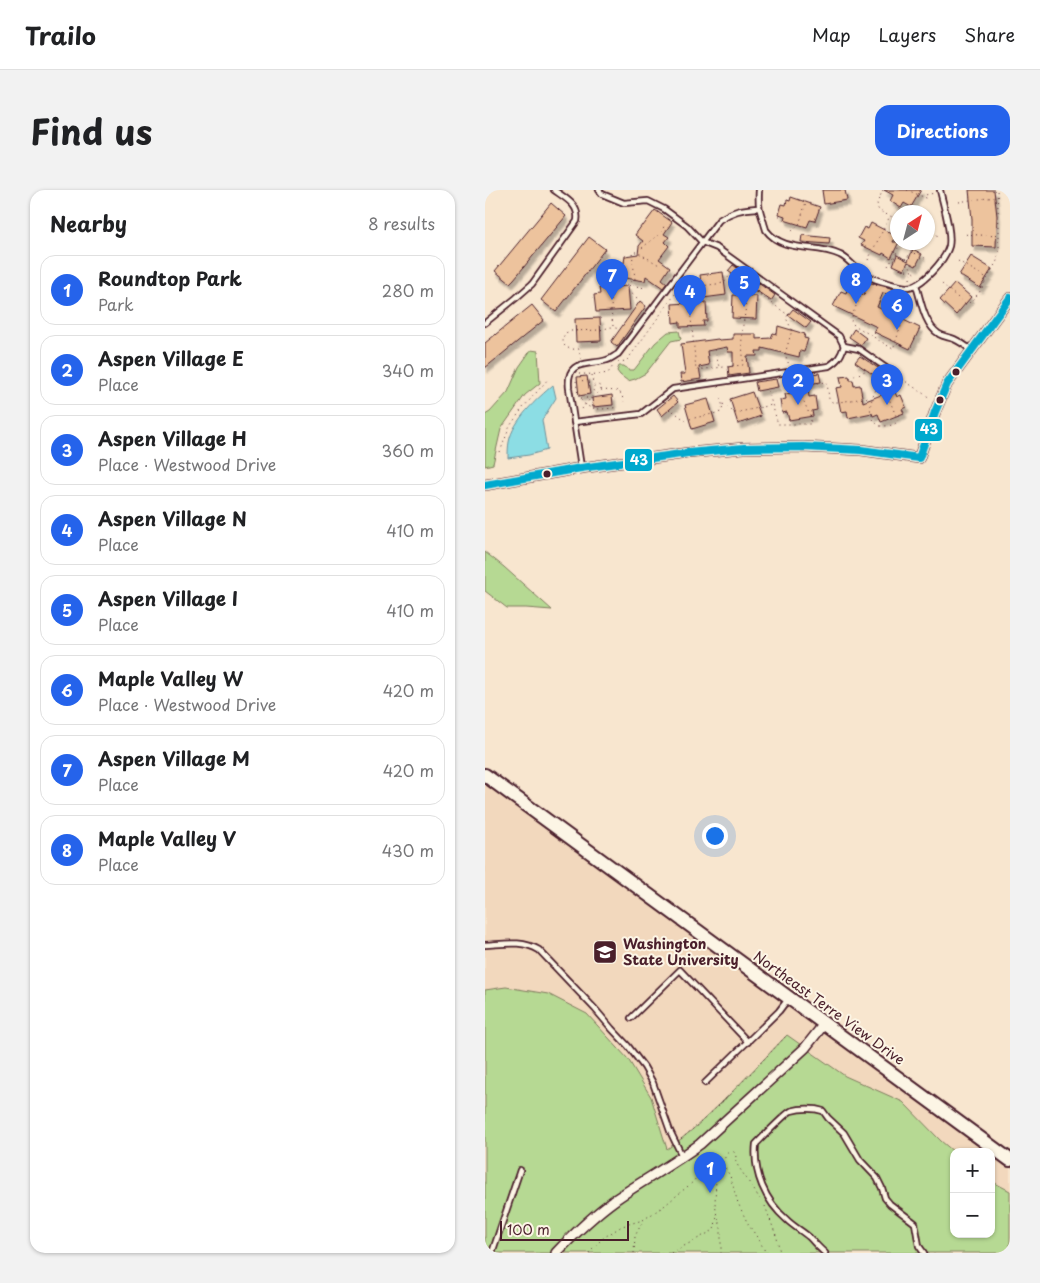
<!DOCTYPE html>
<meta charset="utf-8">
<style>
:root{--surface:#fff;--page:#f2f2f2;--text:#202124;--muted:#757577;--line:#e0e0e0;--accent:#2563eb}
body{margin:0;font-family:"Playpen Sans",sans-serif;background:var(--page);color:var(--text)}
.controls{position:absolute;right:15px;bottom:15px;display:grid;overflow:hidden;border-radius:10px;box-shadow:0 1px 4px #0004}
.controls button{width:45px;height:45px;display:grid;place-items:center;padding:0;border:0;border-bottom:1px solid var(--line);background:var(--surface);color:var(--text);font:25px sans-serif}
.compass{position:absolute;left:405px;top:15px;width:45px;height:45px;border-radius:50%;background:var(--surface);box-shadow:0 1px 4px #0004;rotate:36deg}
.scale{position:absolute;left:15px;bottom:12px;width:129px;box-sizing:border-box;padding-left:5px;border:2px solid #4a1f2b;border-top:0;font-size:14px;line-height:18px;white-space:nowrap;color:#4a1f2b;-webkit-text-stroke:4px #fcf5e5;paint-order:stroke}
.you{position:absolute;left:229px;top:645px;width:18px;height:18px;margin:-12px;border:4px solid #fff;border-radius:50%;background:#1a73e8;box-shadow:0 0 0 8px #1a73e833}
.badge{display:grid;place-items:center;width:32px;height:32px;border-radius:50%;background:var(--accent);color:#fff;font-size:16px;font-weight:700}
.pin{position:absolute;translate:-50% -41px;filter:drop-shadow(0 1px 2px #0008)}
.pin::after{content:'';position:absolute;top:26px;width:18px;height:15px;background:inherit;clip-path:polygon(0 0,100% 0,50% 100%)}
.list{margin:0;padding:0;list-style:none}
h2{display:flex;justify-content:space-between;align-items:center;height:65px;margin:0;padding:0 20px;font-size:21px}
h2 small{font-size:16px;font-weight:400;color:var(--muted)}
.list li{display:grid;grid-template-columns:32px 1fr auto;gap:15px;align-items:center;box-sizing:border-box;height:70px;margin:0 10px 10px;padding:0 10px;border:1px solid var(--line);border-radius:15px}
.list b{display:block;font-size:19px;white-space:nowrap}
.list p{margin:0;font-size:16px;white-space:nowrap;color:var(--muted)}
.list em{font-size:16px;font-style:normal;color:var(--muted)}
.map{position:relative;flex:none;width:525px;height:1063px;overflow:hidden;border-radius:15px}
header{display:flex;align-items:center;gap:30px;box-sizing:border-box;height:70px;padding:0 25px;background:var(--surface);border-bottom:1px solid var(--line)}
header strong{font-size:24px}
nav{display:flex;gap:28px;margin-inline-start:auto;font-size:18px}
.intro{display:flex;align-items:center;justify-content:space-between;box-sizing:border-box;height:120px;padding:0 30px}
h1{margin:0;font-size:35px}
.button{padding:12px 22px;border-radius:15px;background:var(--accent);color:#fff;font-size:18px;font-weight:700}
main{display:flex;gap:30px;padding:0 30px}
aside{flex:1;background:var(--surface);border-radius:15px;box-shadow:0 1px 4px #0004}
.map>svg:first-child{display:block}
.built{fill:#f2d8bd;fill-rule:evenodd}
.green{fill:#b6d993;stroke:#807c5f}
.water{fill:#8cdde4;stroke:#72919a}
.building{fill:#edc39d;stroke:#4a1f2b;filter:url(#shadow)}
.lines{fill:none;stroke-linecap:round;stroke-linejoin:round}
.service-casing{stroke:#4a1f2b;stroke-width:8}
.minor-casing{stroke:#4a1f2b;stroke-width:12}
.secondary-casing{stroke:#4a1f2b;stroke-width:16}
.path{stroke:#4a1f2b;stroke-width:1;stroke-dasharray:1 4;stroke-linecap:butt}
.service{stroke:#fcf5e5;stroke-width:4.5}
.minor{stroke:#fcf5e5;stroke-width:9}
.secondary{stroke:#fcf5e5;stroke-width:12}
.bus-1-casing{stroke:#fcf5e5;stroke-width:11}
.bus-1{stroke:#00a9ce;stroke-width:8}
.bus-dot{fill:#4a1f2b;stroke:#fcf5e5;stroke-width:2}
.labels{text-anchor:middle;stroke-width:4;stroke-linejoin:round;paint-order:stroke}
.poi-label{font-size:14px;font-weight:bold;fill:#4a1f2b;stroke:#fcf5e5;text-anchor:start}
.street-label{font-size:14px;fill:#4a1f2b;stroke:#fcf5e5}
.line-badge{stroke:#fcf5e5;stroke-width:2}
.badge-label{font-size:14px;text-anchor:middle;font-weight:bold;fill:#fff}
</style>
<header>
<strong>Trailo</strong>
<nav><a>Map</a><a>Layers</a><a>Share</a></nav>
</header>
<div class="intro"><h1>Find us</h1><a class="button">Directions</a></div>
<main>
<aside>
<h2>Nearby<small>8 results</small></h2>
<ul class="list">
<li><span class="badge">1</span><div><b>Roundtop Park</b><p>Park</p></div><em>280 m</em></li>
<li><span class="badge">2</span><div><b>Aspen Village E</b><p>Place</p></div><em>340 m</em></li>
<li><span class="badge">3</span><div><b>Aspen Village H</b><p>Place · Westwood Drive</p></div><em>360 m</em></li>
<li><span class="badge">4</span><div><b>Aspen Village N</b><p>Place</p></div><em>410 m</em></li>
<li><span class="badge">5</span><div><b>Aspen Village I</b><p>Place</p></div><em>410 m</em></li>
<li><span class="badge">6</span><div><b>Maple Valley W</b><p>Place · Westwood Drive</p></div><em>420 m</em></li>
<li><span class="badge">7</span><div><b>Aspen Village M</b><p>Place</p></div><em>420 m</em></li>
<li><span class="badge">8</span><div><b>Maple Valley V</b><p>Place</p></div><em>430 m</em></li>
</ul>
</aside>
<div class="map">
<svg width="525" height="1063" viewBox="0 0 525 1063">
<defs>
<filter id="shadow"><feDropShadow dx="3" dy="5" stdDeviation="1" flood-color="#0004"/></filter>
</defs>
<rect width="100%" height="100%" fill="#f8e6cf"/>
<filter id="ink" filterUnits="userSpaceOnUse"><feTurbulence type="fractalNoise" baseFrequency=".02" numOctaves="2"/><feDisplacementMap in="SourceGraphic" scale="10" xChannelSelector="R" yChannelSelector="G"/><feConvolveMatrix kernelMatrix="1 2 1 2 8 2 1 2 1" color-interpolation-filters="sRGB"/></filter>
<g filter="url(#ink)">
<path class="built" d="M0 587 525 970V1063H0ZM469 962H506V1044H469Z"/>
<g class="green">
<polygon points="194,141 196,149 186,151 161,183 150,189 143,191 135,185 132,181 134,176 139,176 144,180 149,180 170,153 183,142"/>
<polygon points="46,160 53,161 55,193 40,205 16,239 8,274 0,276 0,225 5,222 23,202 34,177"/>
<polygon points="0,362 19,377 67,420 41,418 22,418 0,401"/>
<path d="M21 797 63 804 102 824 143 869 166 907 182 959C202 946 218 930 235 914 258 891 280 868 302 845L360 886 418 912 456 951 469 962V1044H506V991L525 1001V1063H0V800Z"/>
</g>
<path class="water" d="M68 195 71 208 57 230 62 260 44 265 23 268C23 263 23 257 24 252 28 230 52 209 68 195Z"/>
<g class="building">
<polygon points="337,0 360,0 362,10 339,14"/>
<polygon points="399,0 436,0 426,17 419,13 416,18 405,11 408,5"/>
<polygon points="484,0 509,0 512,26 511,57 487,56 487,29"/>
<polygon points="306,7 335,17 330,31 325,30 322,37 299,30 300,26 294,24 297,14 301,15 302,10 305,11"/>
<polygon points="66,13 81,26 29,89 25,93 10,81"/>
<polygon points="170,20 187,32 179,44 184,47 180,52 184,56 174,69 185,77 177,89 182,93 178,98 161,86 160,91 140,88 140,84 129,82 131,71 139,73 140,66 153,64 154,56 158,51 150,45 157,35 158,36"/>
<polygon points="386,33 411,46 408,52 414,52 406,68 398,63 397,65 376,55 379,51 373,48 379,37 383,39"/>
<polygon points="317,45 345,48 344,54 316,52"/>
<polygon points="104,47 120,59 71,122 56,110"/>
<polygon points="428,59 437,64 431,76 423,72 419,80 408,75 412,65 423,71"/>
<polygon points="486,66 507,79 495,98 474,85"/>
<polygon points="248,75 290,105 286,111 272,101 272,103 243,81"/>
<polygon points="238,82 241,105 218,108 215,85"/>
<polygon points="382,92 410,99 408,105 398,103 392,117 435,138 425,159 389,142 392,137 348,116 356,101 361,103 363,97 379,105"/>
<polygon points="470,93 486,107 471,125 455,110"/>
<polygon points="143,96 145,120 111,122 109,105 115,104 114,98"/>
<polygon points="248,105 272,106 271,129 247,128"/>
<polygon points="155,111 161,116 132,157 126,152"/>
<polygon points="221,112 222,131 218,131 219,136 195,137 195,132 188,133 187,114"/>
<polygon points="47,115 59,130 0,178 0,153"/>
<polygon points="308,119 326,132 321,138 303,125"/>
<polygon points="115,128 116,151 91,152 90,129"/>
<polygon points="293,136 320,144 319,148 323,149 319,162 315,161 314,167 277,158 277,161 271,161 272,166 262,166 264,183 244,186 243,177 248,176 248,162 243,162 242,157 222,161 224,175 214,177 216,189 196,192 195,184 200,184 196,154 233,149 234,150 248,149 248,144 271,144 271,149 286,148 288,143 292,144"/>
<polygon points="369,139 381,148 376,155 364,147"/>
<polygon points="375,166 411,190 406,197 370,172"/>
<polygon points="334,183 336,192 322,194 324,207 330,206 332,220 327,221 328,226 304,230 302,222 297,223 295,210 301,209 300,204 315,202 313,186"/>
<polygon points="102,186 105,204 94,206 92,187"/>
<polygon points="364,186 365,190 368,190 369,196 375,195 378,212 409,200 412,207 416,205 421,217 417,219 419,223 396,232 393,224 388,226 387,223 363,228 362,221 356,222 351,198 357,197 355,187"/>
<polygon points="291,189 293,197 272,201 270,192"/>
<polygon points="267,202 276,226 253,234 245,209"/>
<polygon points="127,205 128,215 108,217 107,208"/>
<polygon points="188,206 193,212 177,226 172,219"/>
<polygon points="223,209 230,232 207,239 200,215"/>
</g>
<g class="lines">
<defs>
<g id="service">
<polyline points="114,0 117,4 139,13 163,11 179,19 202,36 217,52 232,58 354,146 359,156 374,159 411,185"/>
<path d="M274 0C273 15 274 19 279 33 279 34 281 39 281 40 299 64 331 53 355 65 366 70 371 82 385 87 390 90 416 97 422 97 437 97 460 70 464 56 467 42 458 14 455 0"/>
<path d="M431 95C436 111 439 134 454 144 459 147 464 147 469 149 476 152 481 156 486 160"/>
<path d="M0 133 31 108 47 94 92 31C95 15 80 8 69 0"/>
<path d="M89 232 156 224 188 199 344 176C353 170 356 166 359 156"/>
<path d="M96 277 84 198C81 169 102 176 122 170 126 169 129 166 133 164L234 30C248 21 256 19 273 18"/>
<path d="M0 755C19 754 37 750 54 760L110 819 127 839 143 856 159 877 168 893 185 941 197 966"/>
<polyline points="146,828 195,780 263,852"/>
<polyline points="220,893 294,821 303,809"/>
<polyline points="7,1063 35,980"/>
<path d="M340 1063C334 1058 329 1052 324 1047 317 1041 308 1036 302 1030 280 1011 268 983 271 954 276 949 301 923 306 921 316 918 329 918 338 921L343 928 359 943 375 970 392 988 397 998 400 1008 405 1014 430 1033 434 1056 439 1063"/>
</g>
<g id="minor">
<polyline points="0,295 96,278 203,263 259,258 318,257 376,260 434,268 450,222 462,194 525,108"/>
<path d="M71 1063C89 1044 110 1024 131 1009 159 990 188 974 215 954L320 858 339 834"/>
</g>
<polyline id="secondary" points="0,585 525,970"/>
</defs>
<use href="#service" class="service-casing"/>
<use href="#minor" class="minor-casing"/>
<use href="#secondary" class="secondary-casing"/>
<g class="path">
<polyline points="398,0 392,13 393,19 398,23 412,29"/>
<polyline points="422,0 441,8 440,5 450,3"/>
<polyline points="474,12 485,10 512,7"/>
<polyline points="290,29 296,25"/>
<polyline points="412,29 410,41 412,47"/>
<polyline points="307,41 314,35 321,12 317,9"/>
<polyline points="442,42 454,46"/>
<polyline points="476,44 513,46"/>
<polyline points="153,61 177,42 179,36"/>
<polyline points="411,64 421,69"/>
<polyline points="383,70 405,26"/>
<polyline points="423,71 422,69 425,62 436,65 441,69"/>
<polyline points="473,71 502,88"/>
<polyline points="423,72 426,78"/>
<polyline points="403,76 411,64 415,52"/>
<polyline points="421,80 427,81 427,78"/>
<polyline points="247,84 303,125 301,128 307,140 300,164 304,175"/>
<polyline points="425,89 427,81 432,85"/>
<polyline points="457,94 480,114 483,114 494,103 512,71 514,63 514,36 512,0"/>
<polyline points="201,98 239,93 245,85"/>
<path d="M381 100H379C374 110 367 122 366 133L408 159 423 116 422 113 418 112 420 104"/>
<polyline points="152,108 146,103 144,94 150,89 147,62 152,62 176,76"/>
<polyline points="128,136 126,121 127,93 128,91 160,98"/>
<polyline points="230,160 234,177"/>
<path d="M96 169 94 159C83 160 74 157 80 143L86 141 115 140 126 137 135 139"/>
<path d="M133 172 141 171 143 169 196 96 200 98 204 113 207 137 211 180 258 175C259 165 256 154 257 143 258 131 262 120 260 108 259 104 249 89 246 84"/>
<path d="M94 184C104 184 113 185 123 183L128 176"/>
<polyline points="107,185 109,195"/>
<path d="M365 188 382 180 402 196 401 199V201L413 231C409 236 402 236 395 236 378 225 387 205 396 191"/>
<polyline points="417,189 445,208"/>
<path d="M91 191C92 196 92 203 94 207 102 223 120 219 134 217"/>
<polyline points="92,191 108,190"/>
<polyline points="313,195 342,192 344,209 347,212 354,212 386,207"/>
<circle cx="112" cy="199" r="4"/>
<polyline points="116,200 134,201 137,206 139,212"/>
<polyline points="283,201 293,234 326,234 325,226 309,188"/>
<polyline points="96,208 106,208 108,218"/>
<polyline points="238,214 250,223 287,215"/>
<polyline points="97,219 109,204"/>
<polyline points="188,221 200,230 232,223 236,222 238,217 235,207"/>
<polyline points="15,262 25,236 37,219 64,188"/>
<path d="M196 949C234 918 268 881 302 845"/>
<polyline points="238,974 245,986 253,1013 263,1034 274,1050 281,1063"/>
<polyline points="280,1016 292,1048 295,1063"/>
<polyline points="233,1028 236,1037 236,1063"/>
<polyline points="104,1063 107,1059 118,1048 137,1036 158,1030 179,1016 208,992 216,981 237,974 242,963 246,959 249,962 251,966 250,970 253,976 275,1009"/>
<polyline points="149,1063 150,1046 158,1031"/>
<polyline points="186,1063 229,1040 232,1027 230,1013 231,989 237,981 237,975"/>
</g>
<use href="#service" class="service"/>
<use href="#minor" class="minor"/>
<use href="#secondary" class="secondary"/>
<defs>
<polyline id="bus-1" points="0,295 96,278 203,263 259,258 318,257 376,260 434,268 450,222 462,194 525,108"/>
</defs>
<use href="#bus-1" class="bus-1-casing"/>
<use href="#bus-1" class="bus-1"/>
</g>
</g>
<defs>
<symbol id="university-square" viewBox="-11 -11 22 22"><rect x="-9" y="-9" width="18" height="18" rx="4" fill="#4a1f2b" stroke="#fcf5e5"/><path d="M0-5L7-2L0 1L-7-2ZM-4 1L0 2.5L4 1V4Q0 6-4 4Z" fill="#fff"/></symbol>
</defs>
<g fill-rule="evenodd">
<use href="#university-square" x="106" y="748" width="28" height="28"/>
</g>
<g class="bus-dot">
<circle cx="471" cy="182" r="4.5"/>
<circle cx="455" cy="210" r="4.5"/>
<circle cx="62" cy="284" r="4.5"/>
</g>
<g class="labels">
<g class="poi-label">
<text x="138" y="759">Washington<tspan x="138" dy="16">State University</tspan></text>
</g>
<g class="street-label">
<text transform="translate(344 818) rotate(36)" y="5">Northeast Terre View Drive</text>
</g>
</g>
<g class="line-badge">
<rect x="429" y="228" width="29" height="24" rx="5" fill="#00a9ce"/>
<rect x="139" y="258" width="29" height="24" rx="5" fill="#00a9ce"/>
</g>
<g class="badge-label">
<text x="444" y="244">43</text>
<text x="154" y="275">43</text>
</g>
</svg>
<div class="controls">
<button>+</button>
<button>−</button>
</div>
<svg class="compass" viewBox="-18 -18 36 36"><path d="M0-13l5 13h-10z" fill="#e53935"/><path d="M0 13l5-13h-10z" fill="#757577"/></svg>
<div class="scale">100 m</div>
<div class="you"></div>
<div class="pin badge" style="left:225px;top:1003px">1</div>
<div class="pin badge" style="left:313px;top:215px">2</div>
<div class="pin badge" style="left:402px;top:215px">3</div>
<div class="pin badge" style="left:205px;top:126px">4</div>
<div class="pin badge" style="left:259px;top:117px">5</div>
<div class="pin badge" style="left:412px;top:140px">6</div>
<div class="pin badge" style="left:127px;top:110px">7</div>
<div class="pin badge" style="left:371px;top:114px">8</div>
</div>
</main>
